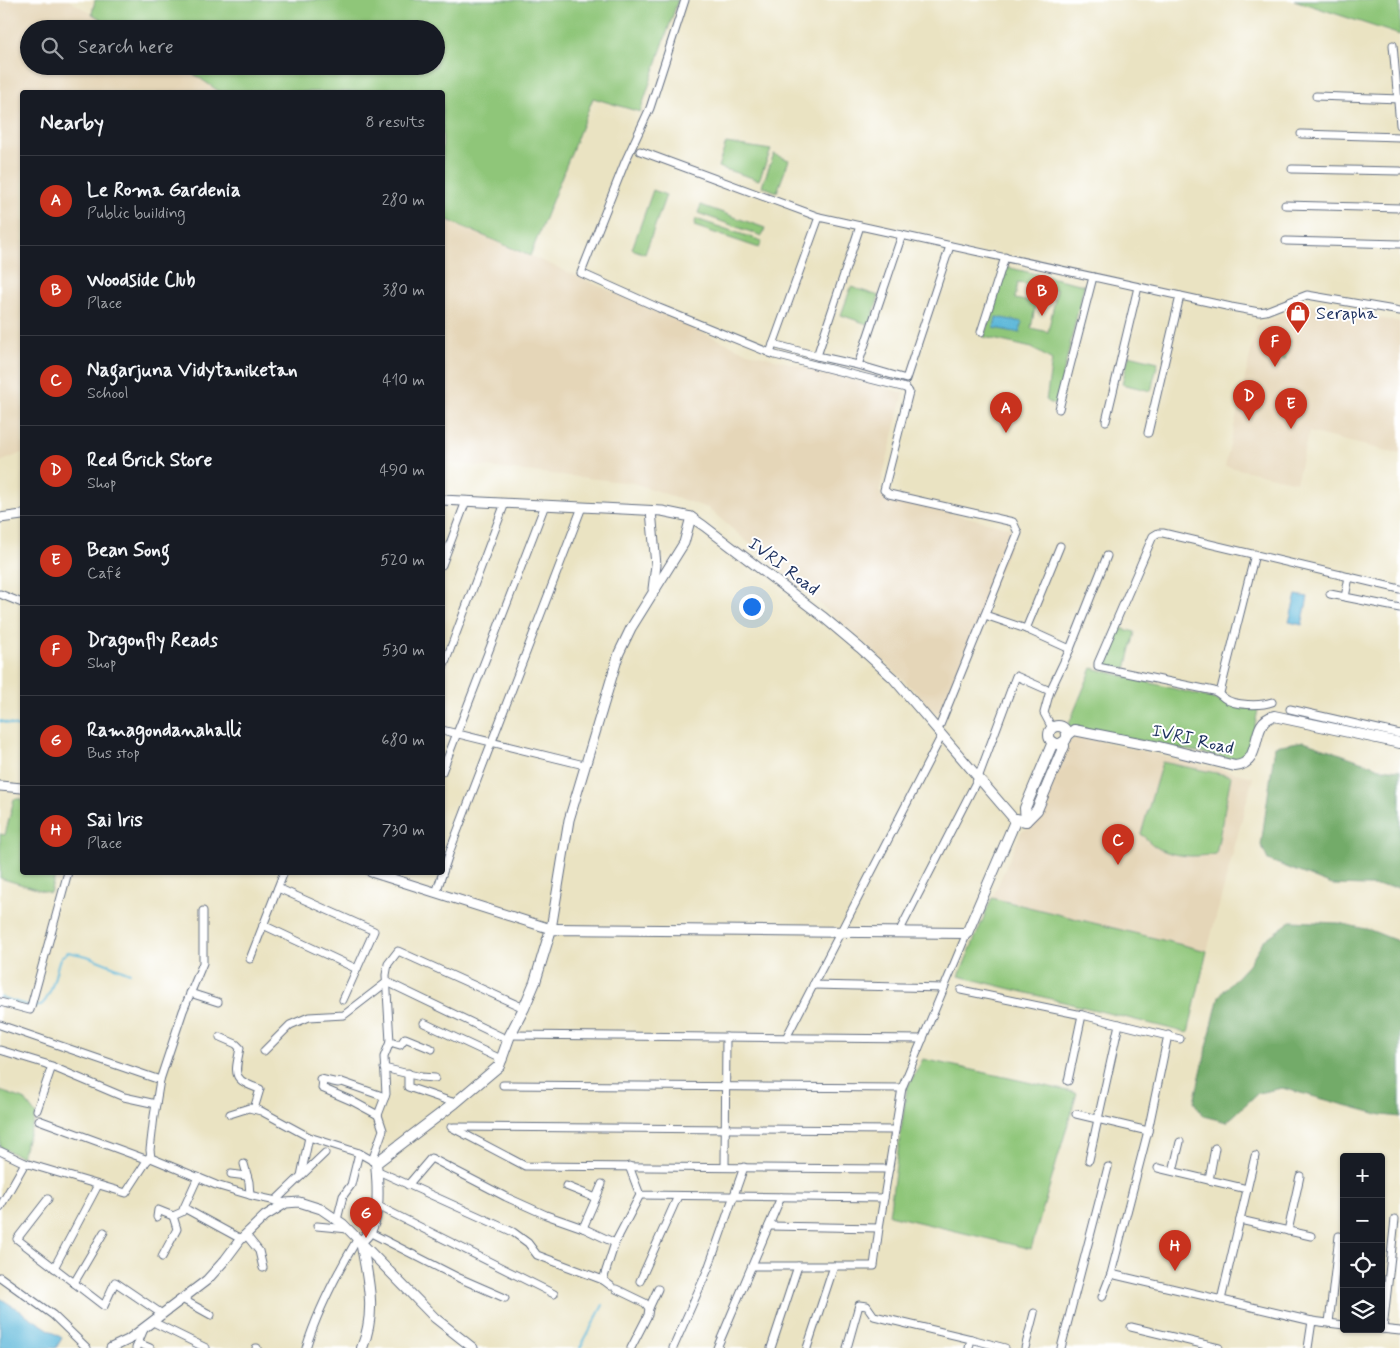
<!DOCTYPE html>
<meta charset="utf-8">
<style>
:root{--surface:#171b24;--page:#242831;--text:#f1f3f6;--muted:#9ea1a6;--line:#363941;--accent:#c8321e}
body{margin:0;font-family:Mynerve,sans-serif;background:var(--page);color:var(--text)}
.controls{position:absolute;right:15px;bottom:15px;display:grid;overflow:hidden;border-radius:5px;box-shadow:0 1px 4px #0004}
.controls button{width:45px;height:45px;display:grid;place-items:center;padding:0;border:0;border-bottom:1px solid var(--line);background:var(--surface);color:var(--text);font:25px sans-serif}
.you{position:absolute;left:751px;top:606px;width:18px;height:18px;margin:-12px;border:4px solid #fff;border-radius:50%;background:#1a73e8;box-shadow:0 0 0 8px #1a73e833}
.badge{display:grid;place-items:center;width:32px;height:32px;border-radius:50%;background:var(--accent);color:#fff;font-size:16px;font-weight:700}
.pin{position:absolute;translate:-50% -41px;filter:drop-shadow(0 1px 2px #0008)}
.pin::after{content:'';position:absolute;top:26px;width:18px;height:15px;background:inherit;clip-path:polygon(0 0,100% 0,50% 100%)}
.list{margin:0;padding:0;list-style:none}
h2{display:flex;justify-content:space-between;align-items:center;height:65px;margin:0;padding:0 20px;font-size:21px}
h2 small{font-size:16px;font-weight:400;color:var(--muted)}
.list li{display:grid;grid-template-columns:32px 1fr auto;gap:15px;align-items:center;box-sizing:border-box;height:90px;padding:0 20px;border-top:1px solid var(--line)}
.list b{display:block;font-size:19px;white-space:nowrap}
.list p{margin:0;font-size:16px;white-space:nowrap;color:var(--muted)}
.list em{font-size:16px;font-style:normal;color:var(--muted)}
.icon{flex:none;width:28px;height:28px;fill:none;stroke:currentColor;stroke-width:2;stroke-linecap:round;stroke-linejoin:round}
.map{position:relative;flex:none;width:1400px;height:1348px;overflow:hidden}
.search{position:absolute;background:var(--surface);box-shadow:0 1px 4px #0004;left:20px;top:20px;width:425px;height:55px;display:flex;align-items:center;gap:12px;box-sizing:border-box;padding:0 18px;border-radius:28px;color:var(--muted);font-size:19px}
.panel{position:absolute;background:var(--surface);box-shadow:0 1px 4px #0004;left:20px;top:90px;width:425px;height:785px;border-radius:5px}
.map>svg:first-child{display:block}
.built{fill:#e5d6b8}
.green{fill:#8fc679;stroke:#557a6c;fill-rule:evenodd}
.forest{fill:#73ab69;stroke:#476d64}
.water{fill:#5cb7d9;stroke:#3c739c}
.lines{fill:none;stroke-linecap:round;stroke-linejoin:round}
.stream{stroke:#5cb7d9;stroke-width:2}
.minor-casing{stroke:#636e81;stroke-width:9}
.tertiary-casing{stroke:#636e81;stroke-width:11}
.secondary-casing{stroke:#636e81;stroke-width:12}
.minor{stroke:#fff;stroke-width:7}
.tertiary{stroke:#fff;stroke-width:9}
.secondary{stroke:#fff;stroke-width:10}
.labels{text-anchor:middle;stroke-width:4;stroke-linejoin:round;paint-order:stroke}
.poi-label{font-size:18px;fill:#1b2f5e;stroke:#fff;text-anchor:start}
.street-label{font-size:18px;fill:#1b2f5e;stroke:#fff}
</style>
<div class="map">
<svg width="1400" height="1348" viewBox="0 0 1400 1348">
<rect width="100%" height="100%" fill="#fff"/>
<filter id="ink" filterUnits="userSpaceOnUse"><feTurbulence type="fractalNoise" baseFrequency=".02" numOctaves="2"/><feDisplacementMap in="SourceGraphic" scale="10" xChannelSelector="R" yChannelSelector="G"/><feConvolveMatrix kernelMatrix="1 2 1 2 8 2 1 2 1" color-interpolation-filters="sRGB"/></filter>
<filter id="wash" filterUnits="userSpaceOnUse"><feTurbulence type="fractalNoise" baseFrequency=".0096" numOctaves="4" result="noise"/><feDisplacementMap in="SourceGraphic" scale="20" xChannelSelector="R" yChannelSelector="G"/><feGaussianBlur stdDeviation="1.12" result="paint"/><feColorMatrix in="noise" values="0 0 0 0 0 0 0 0 0 0 0 0 0 0 0 0 0 1.4 0 .05"/><feComposite in="paint" operator="in"/></filter>
<g filter="url(#wash)">
<rect width="100%" height="100%" fill="#eae3c2"/>
<g class="built">
<polygon points="0,0 68,0 118,29 29,29 29,66 182,66 220,92 22,92 22,453 0,462"/>
<polygon points="443,218 575,275 744,351 904,393 879,491 882,496 1011,528 1014,534 942,713 936,713 875,652 708,508 633,483 443,462"/>
<polygon points="1311,305 1400,322 1400,454 1309,432 1296,482 1225,466 1257,325"/>
<polygon points="1079,736 1253,777 1207,951 992,898 1021,832 1037,823 1070,741"/>
</g>
<g class="green">
<polygon points="95,0 678,0 640,112 593,98 530,256 443,218 442,92 220,92 182,66 436,66 436,29 118,29 92,14"/>
<polygon points="1294,0 1400,0 1400,35"/>
<polygon points="726,143 771,150 759,180 718,167"/>
<polygon points="774,154 789,160 777,192 762,186"/>
<polygon points="653,190 666,195 645,254 632,249"/>
<polygon points="701,205 765,228 762,236 698,213"/>
<polygon points="696,219 762,241 759,248 694,226"/>
<path d="M1006 267 1084 285 1056 405 1046 401 1052 360 1032 348 984 337ZM1018 283 1057 290 1048 332 1031 328 1036 303 1015 299Z"/>
<polygon points="851,287 879,296 870,325 841,315"/>
<polygon points="1270,337 1290,341 1285,360 1266,356"/>
<polygon points="1129,355 1158,362 1151,391 1122,384"/>
<polygon points="1116,627 1135,632 1126,669 1107,665"/>
<polygon points="1092,668 1258,710 1249,754 1240,759 1231,759 1068,726"/>
<path d="M1162 762 1231 776 1216 854C1196 857 1175 858 1156 847 1151 844 1146 838 1141 834Z"/>
<polygon points="14,799 22,799 22,872 56,873 50,893 0,878 0,834 5,835"/>
<polygon points="992,898 1207,951 1188,1033 959,976"/>
<polygon points="923,1059 1077,1093 1031,1249 889,1215 907,1088"/>
<polygon points="0,1091 24,1099 36,1115 21,1157 0,1147"/>
</g>
<g class="forest">
<polygon points="1304,741 1380,768 1400,770 1400,887 1332,885 1268,860 1261,845 1275,746"/>
<polygon points="1291,921 1339,923 1370,930 1400,942 1400,1117 1382,1115 1282,1088 1258,1093 1227,1122 1203,1116 1194,1102 1219,996 1249,964 1263,941"/>
</g>
<g class="water">
<polygon points="996,317 1022,322 1020,333 994,328"/>
<polygon points="1296,595 1308,597 1302,625 1289,622"/>
<polygon points="0,1298 62,1338 56,1348 0,1348"/>
</g>
<g class="lines">
<g class="stream">
<polyline points="0,721 22,728"/>
<polyline points="0,997 29,1006"/>
<path d="M34 1007C50 1008 55 974 59 961L61 957 68 952 87 956 130 973"/>
<polyline points="580,1348 603,1305"/>
</g>
</g>
</g>
<g filter="url(#ink)">
<g class="lines">
<defs>
<g id="minor">
<polyline points="685,0 650,108 625,162 581,273 659,308 775,355 906,388 909,392 884,490 889,494 1013,522 1018,533 938,730"/>
<polyline points="1393,45 1400,125"/>
<polyline points="1316,96 1400,99"/>
<polyline points="1301,134 1400,137"/>
<polyline points="640,151 819,217 1231,307 1259,312 1266,311 1307,295 1400,311"/>
<polyline points="1292,169 1400,171"/>
<polyline points="1285,205 1400,208"/>
<polyline points="860,226 817,356 858,365 906,379 950,246"/>
<polyline points="1286,241 1400,244"/>
<polyline points="981,332 1005,257"/>
<polyline points="773,344 817,356"/>
<polyline points="770,353 819,217"/>
<polyline points="858,365 902,235"/>
<polyline points="1059,409 1093,277"/>
<polyline points="1106,421 1138,287"/>
<polyline points="1148,433 1180,296"/>
<polyline points="442,565 466,501"/>
<polyline points="0,594 22,603"/>
<polyline points="1330,594 1400,608"/>
<polyline points="1345,597 1349,577"/>
<polyline points="985,615 1026,629 1070,649"/>
<polyline points="1026,629 1060,546"/>
<polyline points="442,671 505,503"/>
<polyline points="1220,693 1255,554"/>
<path d="M1272 702C1261 706 1234 706 1224 698 1220 695 1219 693 1214 691L1098 667V663L1153 536 1158 533H1163L1400 589"/>
<polyline points="1290,709 1400,734"/>
<polyline points="1052,728 1044,713 1050,691 1070,649 1107,556"/>
<polyline points="442,730 584,765"/>
<polyline points="442,772 545,505"/>
<polyline points="278,888 374,931 343,1000"/>
<polyline points="436,893 451,848 582,507"/>
<polyline points="203,911 203,963 183,1011 160,1080 154,1116 150,1150 151,1158 216,1185 253,1196 286,1203"/>
<polyline points="263,925 357,969"/>
<polyline points="899,932 978,778 1016,676 1050,691"/>
<polyline points="250,959 284,872"/>
<polyline points="387,982 508,1040"/>
<polyline points="813,985 944,988"/>
<polyline points="961,990 1082,1015 1180,1039"/>
<polyline points="190,993 218,1002"/>
<polyline points="0,1002 30,1010 68,872"/>
<polyline points="424,1023 503,1060"/>
<polyline points="0,1025 160,1080"/>
<polyline points="510,1035 923,1039"/>
<path d="M220 1037 236 1044 240 1048C235 1074 231 1080 260 1089L254 1109"/>
<polyline points="786,1038 942,735"/>
<polyline points="390,1042 400,1045 405,1038 432,1049"/>
<polyline points="0,1050 46,1064 124,1097 156,1104"/>
<polyline points="264,1051 290,1025 309,1017 344,1015 387,982"/>
<polyline points="384,1068 421,1077 435,1078"/>
<polyline points="408,1073 408,1087 455,1103"/>
<polyline points="320,1079 338,1083 342,1082 385,1097"/>
<polyline points="323,1080 322,1088 352,1101 378,1115"/>
<polyline points="1068,1081 1082,1015"/>
<polyline points="503,1085 902,1088"/>
<polyline points="37,1110 52,1066"/>
<polyline points="230,1114 249,1108 261,1111 309,1137"/>
<polyline points="1076,1114 1148,1131 1111,1274 1102,1297"/>
<polyline points="39,1120 148,1160"/>
<polyline points="451,1127 525,1166 889,1169"/>
<polyline points="454,1127 895,1130"/>
<polyline points="1148,1131 1168,1035"/>
<polyline points="0,1151 25,1163"/>
<polyline points="1089,1160 1119,1024"/>
<polyline points="372,1161 383,1130 378,1115 386,1094 384,1057 390,1042 386,975 388,964 398,951 524,1008"/>
<polyline points="244,1164 249,1182 250,1195"/>
<polyline points="629,1166 640,1195 884,1198"/>
<polyline points="725,1167 726,1037"/>
<polyline points="1158,1168 1247,1189"/>
<polyline points="376,1170 513,1232 528,1243 537,1255 603,1280 615,1243 640,1195"/>
<polyline points="1173,1171 1180,1142"/>
<polyline points="231,1174 247,1176"/>
<polyline points="301,1176 325,1153"/>
<polyline points="1209,1180 1215,1148"/>
<polyline points="408,1185 431,1158 506,1197 546,1215 583,1228 615,1243"/>
<polyline points="566,1186 596,1198 583,1228"/>
<polyline points="596,1198 602,1184"/>
<polyline points="48,1199 17,1239 104,1306 115,1282 162,1314"/>
<polyline points="275,1201 301,1176 309,1137 359,1153"/>
<polyline points="376,1205 554,1294"/>
<polyline points="0,1207 25,1163 126,1193 150,1156"/>
<polyline points="184,1208 241,1239"/>
<polyline points="157,1217 158,1210 173,1216"/>
<polyline points="337,1220 343,1196 351,1185 359,1153 375,1162"/>
<polyline points="1240,1220 1311,1236"/>
<polyline points="317,1226 348,1229"/>
<polyline points="769,1226 879,1228 902,1088 967,933"/>
<polyline points="1288,1231 1300,1176"/>
<polyline points="369,1232 459,1278 505,1298"/>
<polyline points="246,1235 259,1251 263,1268"/>
<polyline points="162,1257 177,1229 173,1216 182,1212 198,1177"/>
<polyline points="752,1266 874,1266 879,1228"/>
<polyline points="54,1268 98,1185"/>
<polyline points="1111,1274 1312,1321"/>
<polyline points="0,1277 53,1315 87,1348"/>
<polyline points="603,1280 611,1286"/>
<polyline points="640,1281 678,1196"/>
<polyline points="74,1283 104,1232"/>
<polyline points="616,1289 645,1303 649,1308 648,1315 631,1348"/>
<polyline points="182,1299 211,1315"/>
<polyline points="1221,1300 1255,1156"/>
<polyline points="649,1308 658,1289"/>
<polyline points="153,1322 206,1348"/>
<polyline points="1329,1323 1339,1236"/>
<polyline points="1131,1327 1219,1348"/>
<polyline points="1381,1329 1400,1331"/>
<polyline points="1383,1329 1395,1219"/>
<polyline points="138,1343 150,1348"/>
<polyline points="136,1348 144,1329"/>
<polyline points="256,1348 257,1348"/>
<path d="M306 1348C318 1309 337 1273 358 1238"/>
<polyline points="673,1348 708,1269 744,1167"/>
<polyline points="717,1348 781,1197"/>
<polyline points="771,1348 798,1266"/>
<polyline points="807,1348 834,1266"/>
<polyline points="847,1348 859,1305 867,1306 874,1316 971,1339"/>
<polyline points="969,1348 971,1339 1005,1348"/>
<polyline points="1025,1348 1034,1313"/>
<polyline points="1061,1348 1108,1167"/>
<polyline points="1308,1348 1312,1321 1344,1325"/>
</g>
<g id="tertiary">
<polyline points="442,500 662,511 691,517 704,526 822,616 860,648 893,678 1013,818 1016,819"/>
<polyline points="651,511 656,565 653,589"/>
<polyline points="0,518 22,515"/>
<polyline points="0,786 22,788"/>
<polyline points="371,872 551,929 569,820 619,653 631,628 684,543 691,517"/>
<polyline points="111,1348 128,1340 207,1280 225,1260 240,1240 265,1216 286,1203 299,1202 321,1209 343,1224 435,1318 473,1348"/>
</g>
<g id="secondary">
<circle cx="1058" cy="735" r="9"/>
<path d="M1068 735 1074 730 1159 747 1235 766C1265 763 1248 722 1274 716L1400 743"/>
<polyline points="1026,821 1025,808 1053,742"/>
<path d="M362 1348C377 1310 368 1280 361 1241 382 1227 378 1185 376 1163L455 1103 499 1066 510 1035 524 1008 535 982 551 929 967 933 1016 819 1026 821 1037 810 1064 746 1063 742"/>
</g>
</defs>
<use href="#minor" class="minor-casing"/>
<use href="#tertiary" class="tertiary-casing"/>
<use href="#secondary" class="secondary-casing"/>
<use href="#minor" class="minor"/>
<use href="#tertiary" class="tertiary"/>
<use href="#secondary" class="secondary"/>
</g>
</g>
<defs>
<symbol id="shop-pin" viewBox="-11 -11 22 30"><path d="M0 17L-7.5 6A9.5 9.5 0 1 1 7.5 6Z" fill="#c8321e" stroke="#fff"/><path d="M-5-2.5h2.3a2.7 3.5 0 0 1 5.4 0H5L5.5 6h-11ZM-1.5-2.5h3a1.5 2.3 0 0 0-3 0Z" fill="#fff"/></symbol>
</defs>
<g fill-rule="evenodd">
<use href="#shop-pin" x="1284" y="299" width="28" height="38"/>
</g>
<g class="labels">
<g class="poi-label">
<text x="1316" y="319">Serapha</text>
</g>
<g class="street-label">
<text transform="translate(784 566) rotate(37)" y="6">IVRI Road</text>
<text transform="translate(1193 739) rotate(13)" y="6">IVRI Road</text>
</g>
</g>
</svg>
<div class="controls">
<button>+</button>
<button>−</button>
<button><svg class="icon" aria-label="locate" viewBox="0 0 24 24"><circle cx="12" cy="12" r="6"/><path d="M12 2v4M12 18v4M2 12h4M18 12h4"/></svg></button>
<button><svg class="icon" aria-label="layers" viewBox="0 0 24 24"><path d="M12 4l9 5-9 5-9-5zM3 14l9 5 9-5"/></svg></button>
</div>
<div class="you"></div>
<div class="pin badge" style="left:1006px;top:433px">A</div>
<div class="pin badge" style="left:1042px;top:316px">B</div>
<div class="pin badge" style="left:1118px;top:865px">C</div>
<div class="pin badge" style="left:1249px;top:421px">D</div>
<div class="pin badge" style="left:1291px;top:429px">E</div>
<div class="pin badge" style="left:1275px;top:367px">F</div>
<div class="pin badge" style="left:366px;top:1238px">G</div>
<div class="pin badge" style="left:1175px;top:1271px">H</div>
<div class="search"><svg class="icon" aria-label="search" viewBox="0 0 24 24"><circle cx="10" cy="10" r="6"/><path d="M15 15l6 6"/></svg>Search here</div>
<section class="panel">
<h2>Nearby<small>8 results</small></h2>
<ul class="list">
<li><span class="badge">A</span><div><b>Le Roma Gardenia</b><p>Public building</p></div><em>280 m</em></li>
<li><span class="badge">B</span><div><b>Woodside Club</b><p>Place</p></div><em>380 m</em></li>
<li><span class="badge">C</span><div><b>Nagarjuna Vidytaniketan</b><p>School</p></div><em>410 m</em></li>
<li><span class="badge">D</span><div><b>Red Brick Store</b><p>Shop</p></div><em>490 m</em></li>
<li><span class="badge">E</span><div><b>Bean Song</b><p>Café</p></div><em>520 m</em></li>
<li><span class="badge">F</span><div><b>Dragonfly Reads</b><p>Shop</p></div><em>530 m</em></li>
<li><span class="badge">G</span><div><b>Ramagondanahalli</b><p>Bus stop</p></div><em>680 m</em></li>
<li><span class="badge">H</span><div><b>Sai Iris</b><p>Place</p></div><em>730 m</em></li>
</ul>
</section>
</div>
